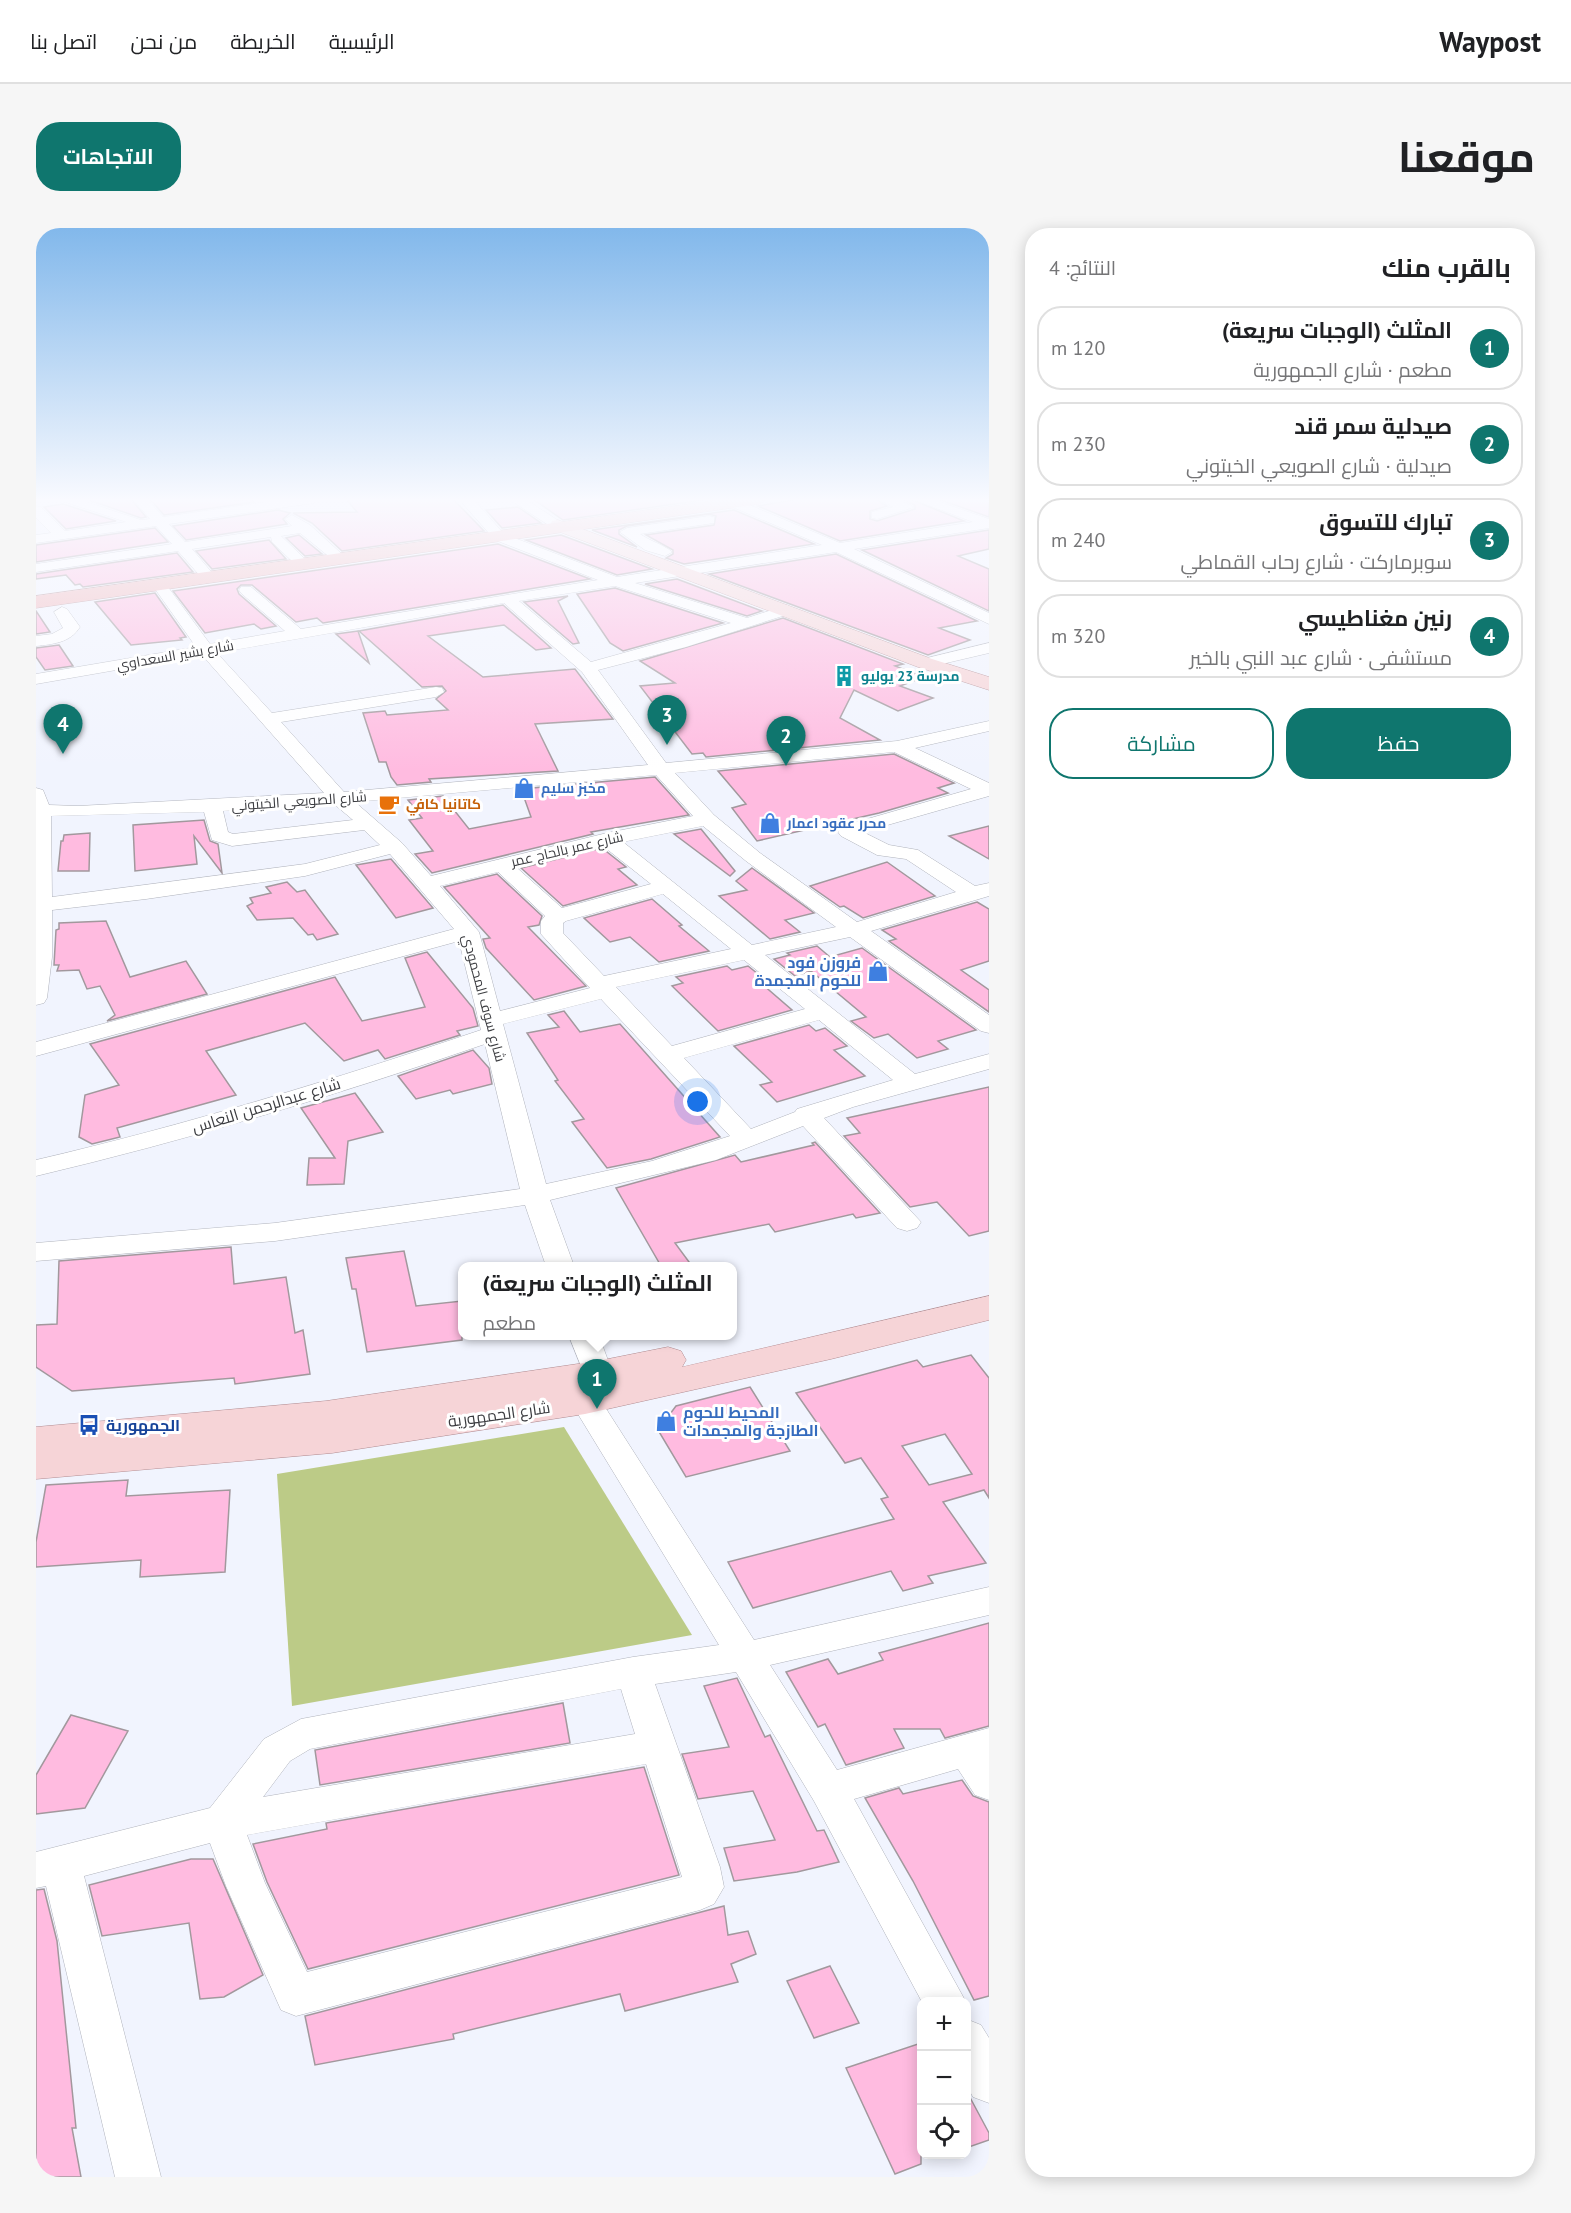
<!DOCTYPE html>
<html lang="ar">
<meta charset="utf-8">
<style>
:root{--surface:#fff;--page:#f6f6f6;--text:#202124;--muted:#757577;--line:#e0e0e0;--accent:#0f766e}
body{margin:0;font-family:"PT Sans",Cairo,sans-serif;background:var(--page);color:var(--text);direction:rtl}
.controls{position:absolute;right:18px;bottom:18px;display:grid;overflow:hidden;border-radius:12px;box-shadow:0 3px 15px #0003}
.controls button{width:54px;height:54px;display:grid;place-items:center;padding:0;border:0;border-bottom:2px solid var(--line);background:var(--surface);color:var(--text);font:30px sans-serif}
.you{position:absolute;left:662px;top:874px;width:21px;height:21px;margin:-15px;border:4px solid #fff;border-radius:50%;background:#1a73e8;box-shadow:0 0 0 9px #1a73e833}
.badge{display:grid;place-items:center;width:39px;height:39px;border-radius:50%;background:var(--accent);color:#fff;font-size:20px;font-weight:700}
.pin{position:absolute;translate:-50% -50px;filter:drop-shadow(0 2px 3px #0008)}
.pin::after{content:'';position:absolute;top:32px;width:21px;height:18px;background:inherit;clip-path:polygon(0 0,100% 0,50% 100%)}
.popup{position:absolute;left:422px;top:1034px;width:279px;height:78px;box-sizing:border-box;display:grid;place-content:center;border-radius:12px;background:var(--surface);filter:drop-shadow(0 2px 4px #0005);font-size:20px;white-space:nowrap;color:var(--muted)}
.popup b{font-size:22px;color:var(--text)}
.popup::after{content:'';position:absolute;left:50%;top:100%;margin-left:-12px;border:12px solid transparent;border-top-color:var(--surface)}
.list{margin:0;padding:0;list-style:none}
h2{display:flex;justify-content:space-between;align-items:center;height:78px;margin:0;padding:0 24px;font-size:26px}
h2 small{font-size:20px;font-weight:400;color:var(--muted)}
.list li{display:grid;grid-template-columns:39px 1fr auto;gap:18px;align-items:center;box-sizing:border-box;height:84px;margin:0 12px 12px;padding:0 12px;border:2px solid var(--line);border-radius:24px}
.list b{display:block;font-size:22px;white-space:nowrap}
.list p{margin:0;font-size:20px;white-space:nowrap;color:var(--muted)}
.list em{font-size:20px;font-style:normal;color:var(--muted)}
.actions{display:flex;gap:12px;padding:18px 24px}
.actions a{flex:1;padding:14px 0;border:2px solid var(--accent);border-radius:24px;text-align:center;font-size:21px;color:var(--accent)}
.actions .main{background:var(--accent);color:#fff}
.icon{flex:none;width:33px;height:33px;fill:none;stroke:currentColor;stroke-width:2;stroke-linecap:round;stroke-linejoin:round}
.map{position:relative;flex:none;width:953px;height:1949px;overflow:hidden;direction:ltr;border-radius:24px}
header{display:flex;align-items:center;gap:36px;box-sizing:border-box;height:84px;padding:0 30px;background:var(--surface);border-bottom:2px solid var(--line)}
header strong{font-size:28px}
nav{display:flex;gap:33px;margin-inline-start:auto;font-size:21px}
.intro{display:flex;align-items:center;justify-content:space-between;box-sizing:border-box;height:144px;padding:0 36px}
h1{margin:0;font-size:42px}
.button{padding:15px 27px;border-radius:24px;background:var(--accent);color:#fff;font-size:21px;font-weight:700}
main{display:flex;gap:36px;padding:0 36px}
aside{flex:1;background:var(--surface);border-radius:24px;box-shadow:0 3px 15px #0003}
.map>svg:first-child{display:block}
.forest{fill:#bccb87}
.building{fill:#ffbbe0;stroke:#a2989d;stroke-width:1.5;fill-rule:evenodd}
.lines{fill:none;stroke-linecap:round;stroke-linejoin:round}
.minor-casing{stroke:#b0b3bc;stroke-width:1}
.major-casing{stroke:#b18c91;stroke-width:1}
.highway-casing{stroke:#b18c91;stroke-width:1}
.minor{fill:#fff;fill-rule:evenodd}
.major{fill:#f6d4d7;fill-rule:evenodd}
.highway{fill:#f0b7bc;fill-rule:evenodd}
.labels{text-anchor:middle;stroke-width:6;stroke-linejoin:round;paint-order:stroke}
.far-street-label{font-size:14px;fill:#3c3d41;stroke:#fff}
.far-culture-label{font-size:14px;font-weight:bold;fill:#0d838f;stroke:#fff;text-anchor:start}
.far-shop-label{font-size:14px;font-weight:bold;fill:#366cbe;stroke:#fff;text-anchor:start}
.far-food-label{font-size:14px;font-weight:bold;fill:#c56008;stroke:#fff;text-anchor:start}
.shop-label{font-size:16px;font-weight:bold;fill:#366cbe;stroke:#fff;text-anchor:end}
.street-label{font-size:16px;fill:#3c3d41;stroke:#fff}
.transit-label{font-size:16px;font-weight:bold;fill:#164399;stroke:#fff;text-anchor:start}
</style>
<header>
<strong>Waypost</strong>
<nav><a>الرئيسية</a><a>الخريطة</a><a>من نحن</a><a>اتصل بنا</a></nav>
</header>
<div class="intro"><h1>موقعنا</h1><a class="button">الاتجاهات</a></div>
<main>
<aside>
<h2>بالقرب منك<small>النتائج: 4</small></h2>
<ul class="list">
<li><span class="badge">1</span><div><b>المثلث (الوجبات سريعة)</b><p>مطعم · شارع الجمهورية</p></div><em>120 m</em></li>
<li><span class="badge">2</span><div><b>صيدلية سمر قند</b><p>صيدلية · شارع الصويعي الخيتوني</p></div><em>230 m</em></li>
<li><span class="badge">3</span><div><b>تبارك للتسوق</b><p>سوبرماركت · شارع رحاب القماطي</p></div><em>240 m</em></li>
<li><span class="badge">4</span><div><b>رنين مغناطيسي</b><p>مستشفى · شارع عبد النبي بالخير</p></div><em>320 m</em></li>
</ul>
<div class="actions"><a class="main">حفظ</a><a>مشاركة</a></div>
</aside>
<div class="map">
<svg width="953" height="1949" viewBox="0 0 953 1949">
<rect width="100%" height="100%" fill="#f1f4fe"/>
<polygon class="forest" points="528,1199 656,1407 256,1478 241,1246"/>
<g class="building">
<polygon points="50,271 95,271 110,289 105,290"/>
<polygon points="114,271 195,271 200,273 214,271 218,274 128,287"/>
<polygon points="310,271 417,271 448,303 306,323 276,295 257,285 321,284"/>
<polygon points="497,271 674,271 527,292"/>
<polygon points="764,271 840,271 851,278 834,283 834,291 841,293 879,281 879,277 866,271 874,271 928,293 804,313 722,278"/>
<polygon points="902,271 953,271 953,289"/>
<polygon points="27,276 80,293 30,301 8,279"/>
<polygon points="482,279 505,295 466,300 450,282"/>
<polygon points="242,282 254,285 247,291 251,296 150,312 137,298"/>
<polygon points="698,282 778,316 648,336 630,330 637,326 637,322 610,307 678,297 680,288 673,286 591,298 583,302 583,306 601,319 556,302"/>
<polygon points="119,300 132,314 0,334 0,317"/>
<polygon points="953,302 953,321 922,328 953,341 953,383 826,322"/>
<polygon points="263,307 286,326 269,328 250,310"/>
<polygon points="525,307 616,341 581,347 490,312"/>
<polygon points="233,312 250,331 176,341 160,323"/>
<polygon points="462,316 554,351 287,395 281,390 260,394 216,357 205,357 201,361 203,366 240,398 225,401 218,396 169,405 137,363"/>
<polygon points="141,325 157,344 47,359 44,356 39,357 30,347 0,351 0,346"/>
<polygon points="800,326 941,393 903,400 934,412 892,427 673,346"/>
<polygon points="641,351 726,383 711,388 609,356"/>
<polygon points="579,360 687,395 587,423 574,415 541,366"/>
<polygon points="119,365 150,409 144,410 146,412 95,417 59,374"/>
<polygon points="532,368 522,373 543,415 537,416 488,374"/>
<polygon points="467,377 515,420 500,422 468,397 392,408 447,449 539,441 577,491 499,496 522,543 393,551 395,554 361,557 355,549 350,534 343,534 327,485 349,483 351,487 412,482 400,471 410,463 406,458 386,459 323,403"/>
<polygon points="0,383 14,404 0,406"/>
<polygon points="747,390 867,436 859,438 888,449 864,458 897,470 862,483 818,462 804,490 844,512 670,529 667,525 656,526 604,458 639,455 604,433"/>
<polygon points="322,403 333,435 300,406"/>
<polygon points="23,417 37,438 9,442 0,429 0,420"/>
<polygon points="858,526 918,555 902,560 912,565 843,585 721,613 696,580 710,576 682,543"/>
<polygon points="619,549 653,587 555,604 557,606 396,645 379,626 397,623 373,592 386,590 372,572 407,568 433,601 495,589 485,561"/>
<polygon points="168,592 174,613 182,616 186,645 158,608 161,636 99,643 97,597"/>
<polygon points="953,598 953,631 913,608"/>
<polygon points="665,601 699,643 694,648 638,606"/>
<polygon points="54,605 53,643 22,643 25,613 27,613 28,607"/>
<polygon points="566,620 590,639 582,641 601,657 527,678 485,640"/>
<polygon points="355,631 397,680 360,690 320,637"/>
<polygon points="851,634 899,668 827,690 808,678 804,679 774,658"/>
<polygon points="716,640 778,685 749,692 764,704 734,711 683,668 711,662 700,653"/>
<polygon points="461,646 506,688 503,697 492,699 550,758 498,772 450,720 447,711 454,710 408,659"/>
<polygon points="251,654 261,664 269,662 302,706 281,712 277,706 272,707 257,690 221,692 211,678 217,675 214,670 235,665 230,659"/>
<polygon points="616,671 646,697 643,698 673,723 623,734 594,709 574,714 548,690"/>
<polygon points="941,674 953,681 953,733 925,742 953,762 953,784 853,713 860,711 846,702"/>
<polygon points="70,693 94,749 150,733 171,766 71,793 79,787 64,758 51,761 43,742 21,743 23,737 18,737 20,702 23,701 23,695"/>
<polygon points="781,718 794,729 826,720 940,802 902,813 912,821 881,830 852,806 838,810 815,793 830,789 775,743 759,748 738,731 754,727 751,725"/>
<polygon points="391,724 437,780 442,798 421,803 424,807 349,831 342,822 308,833 269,795 170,823 200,867 81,900 84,909 56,916 43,909 49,867 83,857 54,816 299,749 326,793 389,779 369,730"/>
<polygon points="691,738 696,742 712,738 732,754 726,756 756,782 682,803 636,758 647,755 640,749"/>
<polygon points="528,783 544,804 584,796 684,909 615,931 571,940 536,894 548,891 519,853 522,852 491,805 523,799 512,787"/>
<polygon points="773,797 780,803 789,800 811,818 798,822 829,848 741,874 724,857 736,854 698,818"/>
<polygon points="437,822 453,840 456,856 417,866 414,862 380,871 362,848"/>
<polygon points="953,859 953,1003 933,1008 901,974 874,979 808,908 824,905 811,890"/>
<polygon points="319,865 347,904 312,913 308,956 271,957 273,930 299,930 265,880"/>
<polygon points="779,914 844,985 820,990 817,986 739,1004 733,996 639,1015 656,1038 625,1038 580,960 699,927 705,934 778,917 776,915"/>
<polygon points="195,1019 198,1056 250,1049 259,1105 267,1102 274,1146 199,1156 198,1150 36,1163 0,1139 0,1097 21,1096 23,1033"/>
<polygon points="368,1023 380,1078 426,1073 426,1112 331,1124 320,1061 316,1061 310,1030"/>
<path d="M935 1127 953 1150V1270L948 1262 907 1274 950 1335 892 1348 897 1355 867 1363 855 1343 717 1380 692 1334 858 1291 845 1271 852 1269 825 1230 809 1235 760 1165 881 1132 887 1139ZM909 1206 936 1246 893 1257 866 1218Z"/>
<polygon points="714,1159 754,1223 650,1249 622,1202 640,1178"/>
<polygon points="92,1252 90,1268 194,1262 189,1344 104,1349 105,1332 0,1339 0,1314 10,1257"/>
<polygon points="953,1395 953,1498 909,1510 904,1501 858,1501 868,1520 810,1537 789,1496 782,1499 750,1444 792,1431 802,1446 847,1432 843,1425"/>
<polygon points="701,1450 729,1509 734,1507 781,1603 788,1602 803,1634 761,1644 698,1653 688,1620 739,1612 717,1563 662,1571 646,1526 693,1519 668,1458"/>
<polygon points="527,1475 534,1515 284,1557 279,1522"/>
<polygon points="35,1487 92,1503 49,1580 0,1586 0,1547"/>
<polygon points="608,1539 643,1647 272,1741 231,1654 217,1616 291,1601 290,1595"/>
<polygon points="926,1552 937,1568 953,1574 953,1768 938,1772 877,1653 829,1570 863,1560 867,1566"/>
<polygon points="155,1631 177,1631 227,1747 188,1769 164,1771 153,1695 66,1708 53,1657"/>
<polygon points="8,1661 21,1713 40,1900 36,1900 45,1949 0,1949 0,1662"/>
<polygon points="688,1678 692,1707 712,1703 720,1726 695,1736 702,1754 589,1783 584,1766 417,1806 418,1811 279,1837 269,1788"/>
<polygon points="794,1738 823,1795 778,1810 751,1753"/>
<polygon points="885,1815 885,1936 859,1946 810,1840"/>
<polygon points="930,1862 953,1905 953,1912 930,1920"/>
</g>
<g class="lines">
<defs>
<g id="minor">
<polygon points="20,271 41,271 105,292 114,291 97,271 111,271 127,289 251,271 285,271 278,275 133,296 149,314 256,298 249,291 256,287 274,297 308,328 301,332 296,331 264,305 245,308 271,333 264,337 259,336 236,314 235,309 156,321 177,346 170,350 165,349 142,323 0,344 0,336 136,316 120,298 0,315 0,307 15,305 0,290 0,278 5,279 29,303 90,294"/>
<path d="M423 271H437L468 306 581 349 786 317 694 278 692 275 699 271 804 315 937 294 876 271H895L953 291V300L818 321 953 385V396L800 324 599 355 711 390 751 377 759 382 756 385 650 419 562 442 630 535 861 513 953 493V503L879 520 953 555V568L827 604 853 617 882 622 939 658 953 655V668L835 703 953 787V805L945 803 814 709 729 727 879 846 953 826V841L817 879 788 890 885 994 881 1000 871 1003 861 1000 767 898 680 932 514 972 538 1038H510L489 977 239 1013 0 1033V1015L239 995 484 961 449 816C301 867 152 912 0 948V932C151 897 299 851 445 802L423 713 0 828V814L418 701 354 626 269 648 110 671 16 682V729L11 770 8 775 0 777V560L7 562 13 577 42 578 288 565 166 427 0 456V446L160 419 117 358 124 354 129 355 174 416 249 403 205 365 203 362 205 359H215L265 401 562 352 459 312ZM579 358 695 395 555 434 483 373ZM468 375 546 444 612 537 308 564 245 494 400 469 408 464 406 460 400 459 236 485 181 425ZM858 524 935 561 807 598 802 604 805 608 841 627 870 631 920 664 821 694 724 625 678 587 639 545ZM620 547 657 588 571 605 395 648 366 615 319 574ZM298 576 317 592 197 606 192 604 187 583ZM168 584 176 612 196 618 328 602 344 617 269 636 16 669 15 588ZM667 598 710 633 800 699 716 717 587 614ZM567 618 615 656 526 680 480 639ZM462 644 509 688 505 693V706L554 760 464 783 443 704 404 658ZM627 666 695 721 568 748 527 705V695L530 693ZM708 732 769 781 636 818 580 759ZM565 771 694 908 616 933 510 956 467 796ZM783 792 857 852 761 881 759 884 715 901 648 830Z"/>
<polygon points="473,271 489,271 529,297 522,301 517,300"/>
<polygon points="842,271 861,271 878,279 841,291 836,290 836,284 857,279"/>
<path d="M673 288 678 289V295L604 306C614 313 628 317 636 324L629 328 609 322 584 304 591 300Z"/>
<path d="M26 379 31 381 44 399C34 415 17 416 0 418V408L16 406 27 400 18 384Z"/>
<polygon points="953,415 953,425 889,440 881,435 883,432"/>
<polygon points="533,1108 563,1108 577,1146 573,1153 562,1157 551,1153"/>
<path d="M549 1162 560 1165 718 1412 953 1359V1387L734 1437 801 1542 953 1500V1572L939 1567 922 1541 818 1571 930 1774H886L778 1573 700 1444 619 1456 684 1639 688 1659 678 1676 664 1682 260 1788 245 1782 190 1658 174 1615 48 1648 125 1949H79L10 1658 0 1660V1624L174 1580 228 1511 265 1491 597 1429 683 1417 534 1173 538 1165ZM585 1461 599 1506 227 1569 254 1533 274 1521ZM610 1536 646 1649 271 1744 229 1655 211 1607Z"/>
<polygon points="930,1791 945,1797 953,1810 953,1875 937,1869 930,1856"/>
</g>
<g id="major">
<polygon points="522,292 896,431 953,449 953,462 882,439 516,301 514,297 516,293"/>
<polygon points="953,1068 953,1092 795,1131 549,1186 296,1225 0,1251 0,1199 290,1173 562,1133 632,1119 645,1123 650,1132 646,1139"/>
</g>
<polygon id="highway" points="689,271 731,271 723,276 0,380 0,368"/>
</defs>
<use href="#minor" class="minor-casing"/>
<use href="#major" class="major-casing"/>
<use href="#highway" class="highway-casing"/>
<use href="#minor" class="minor"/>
<use href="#major" class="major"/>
<use href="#highway" class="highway"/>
</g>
<linearGradient id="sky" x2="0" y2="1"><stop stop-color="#82b8eb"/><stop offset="0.5" stop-color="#f9faff"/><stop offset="1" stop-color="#f9faff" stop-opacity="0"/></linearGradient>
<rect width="953" height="544" fill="url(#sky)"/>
<defs>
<symbol id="building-bare" viewBox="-9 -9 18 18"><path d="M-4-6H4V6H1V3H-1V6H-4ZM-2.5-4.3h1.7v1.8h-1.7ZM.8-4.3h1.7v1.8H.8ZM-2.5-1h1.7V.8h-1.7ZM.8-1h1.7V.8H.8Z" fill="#0f9aa8" stroke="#fff" stroke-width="2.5" paint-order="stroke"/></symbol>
<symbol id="shop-bare" viewBox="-9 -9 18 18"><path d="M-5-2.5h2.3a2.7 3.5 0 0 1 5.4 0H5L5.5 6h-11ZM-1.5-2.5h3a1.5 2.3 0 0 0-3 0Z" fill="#3f7fe0" stroke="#fff" stroke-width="2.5" paint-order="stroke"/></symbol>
<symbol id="cafe-bare" viewBox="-9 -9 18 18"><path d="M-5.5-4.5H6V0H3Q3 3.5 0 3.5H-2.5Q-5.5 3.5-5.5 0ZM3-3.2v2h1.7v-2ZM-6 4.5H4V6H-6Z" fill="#e8710a" stroke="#fff" stroke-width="2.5" paint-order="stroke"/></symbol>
<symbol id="bus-bare" viewBox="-9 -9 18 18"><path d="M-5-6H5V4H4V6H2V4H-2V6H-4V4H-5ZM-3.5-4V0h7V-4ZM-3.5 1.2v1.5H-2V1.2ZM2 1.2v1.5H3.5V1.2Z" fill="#1a4fb4" stroke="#fff" stroke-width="2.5" paint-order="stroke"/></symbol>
</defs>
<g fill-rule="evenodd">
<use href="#building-bare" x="793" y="433" width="30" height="30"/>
<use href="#shop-bare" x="473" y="545" width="30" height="30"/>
<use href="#cafe-bare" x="338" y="561" width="30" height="30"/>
<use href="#shop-bare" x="719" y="580" width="30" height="30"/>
<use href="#shop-bare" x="827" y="728" width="30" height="30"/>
<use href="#shop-bare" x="615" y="1178" width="30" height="30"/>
<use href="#bus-bare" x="38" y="1182" width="30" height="30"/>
</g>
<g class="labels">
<g class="far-street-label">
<text transform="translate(139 427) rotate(-10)" y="5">شارع بشير السعداوي</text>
<text transform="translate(263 573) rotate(-4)" y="5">شارع الصويعي الخيتوني</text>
<text transform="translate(531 621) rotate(-13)" y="5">شارع عمر بالحاج عمر</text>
<text transform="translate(448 770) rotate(75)" y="5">شارع سوف المحمودي</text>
</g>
<g class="far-culture-label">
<text x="825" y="453">مدرسة 23 يوليو</text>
</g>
<g class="far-shop-label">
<text x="505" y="565">مخبز سليم</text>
<text x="751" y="600">محرر عقود اعمار</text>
</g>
<g class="far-food-label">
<text x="370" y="581">كاتانيا كافي</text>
</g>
<g class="shop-label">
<text x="825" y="740">فروزن فود<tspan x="825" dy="18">للحوم المجمدة</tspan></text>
<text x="647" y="1190" text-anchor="start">المحيط للحوم<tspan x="647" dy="18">الطازجة والمجمدات</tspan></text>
</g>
<g class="street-label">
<text transform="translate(230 877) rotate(-17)" y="6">شارع عبدالرحمن النعاس</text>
<text transform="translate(463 1186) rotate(-8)" y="6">شارع الجمهورية</text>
</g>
<g class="transit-label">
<text x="70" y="1203">الجمهورية</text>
</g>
</g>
</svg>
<div class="controls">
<button>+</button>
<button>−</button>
<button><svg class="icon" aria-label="locate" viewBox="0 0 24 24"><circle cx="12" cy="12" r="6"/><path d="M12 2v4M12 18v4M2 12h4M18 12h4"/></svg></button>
</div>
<div class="you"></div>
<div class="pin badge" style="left:561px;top:1181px">1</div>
<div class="popup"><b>المثلث (الوجبات سريعة)</b>مطعم</div>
<div class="pin badge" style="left:750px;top:538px">2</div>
<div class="pin badge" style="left:631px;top:517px">3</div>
<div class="pin badge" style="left:27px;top:526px">4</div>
</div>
</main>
